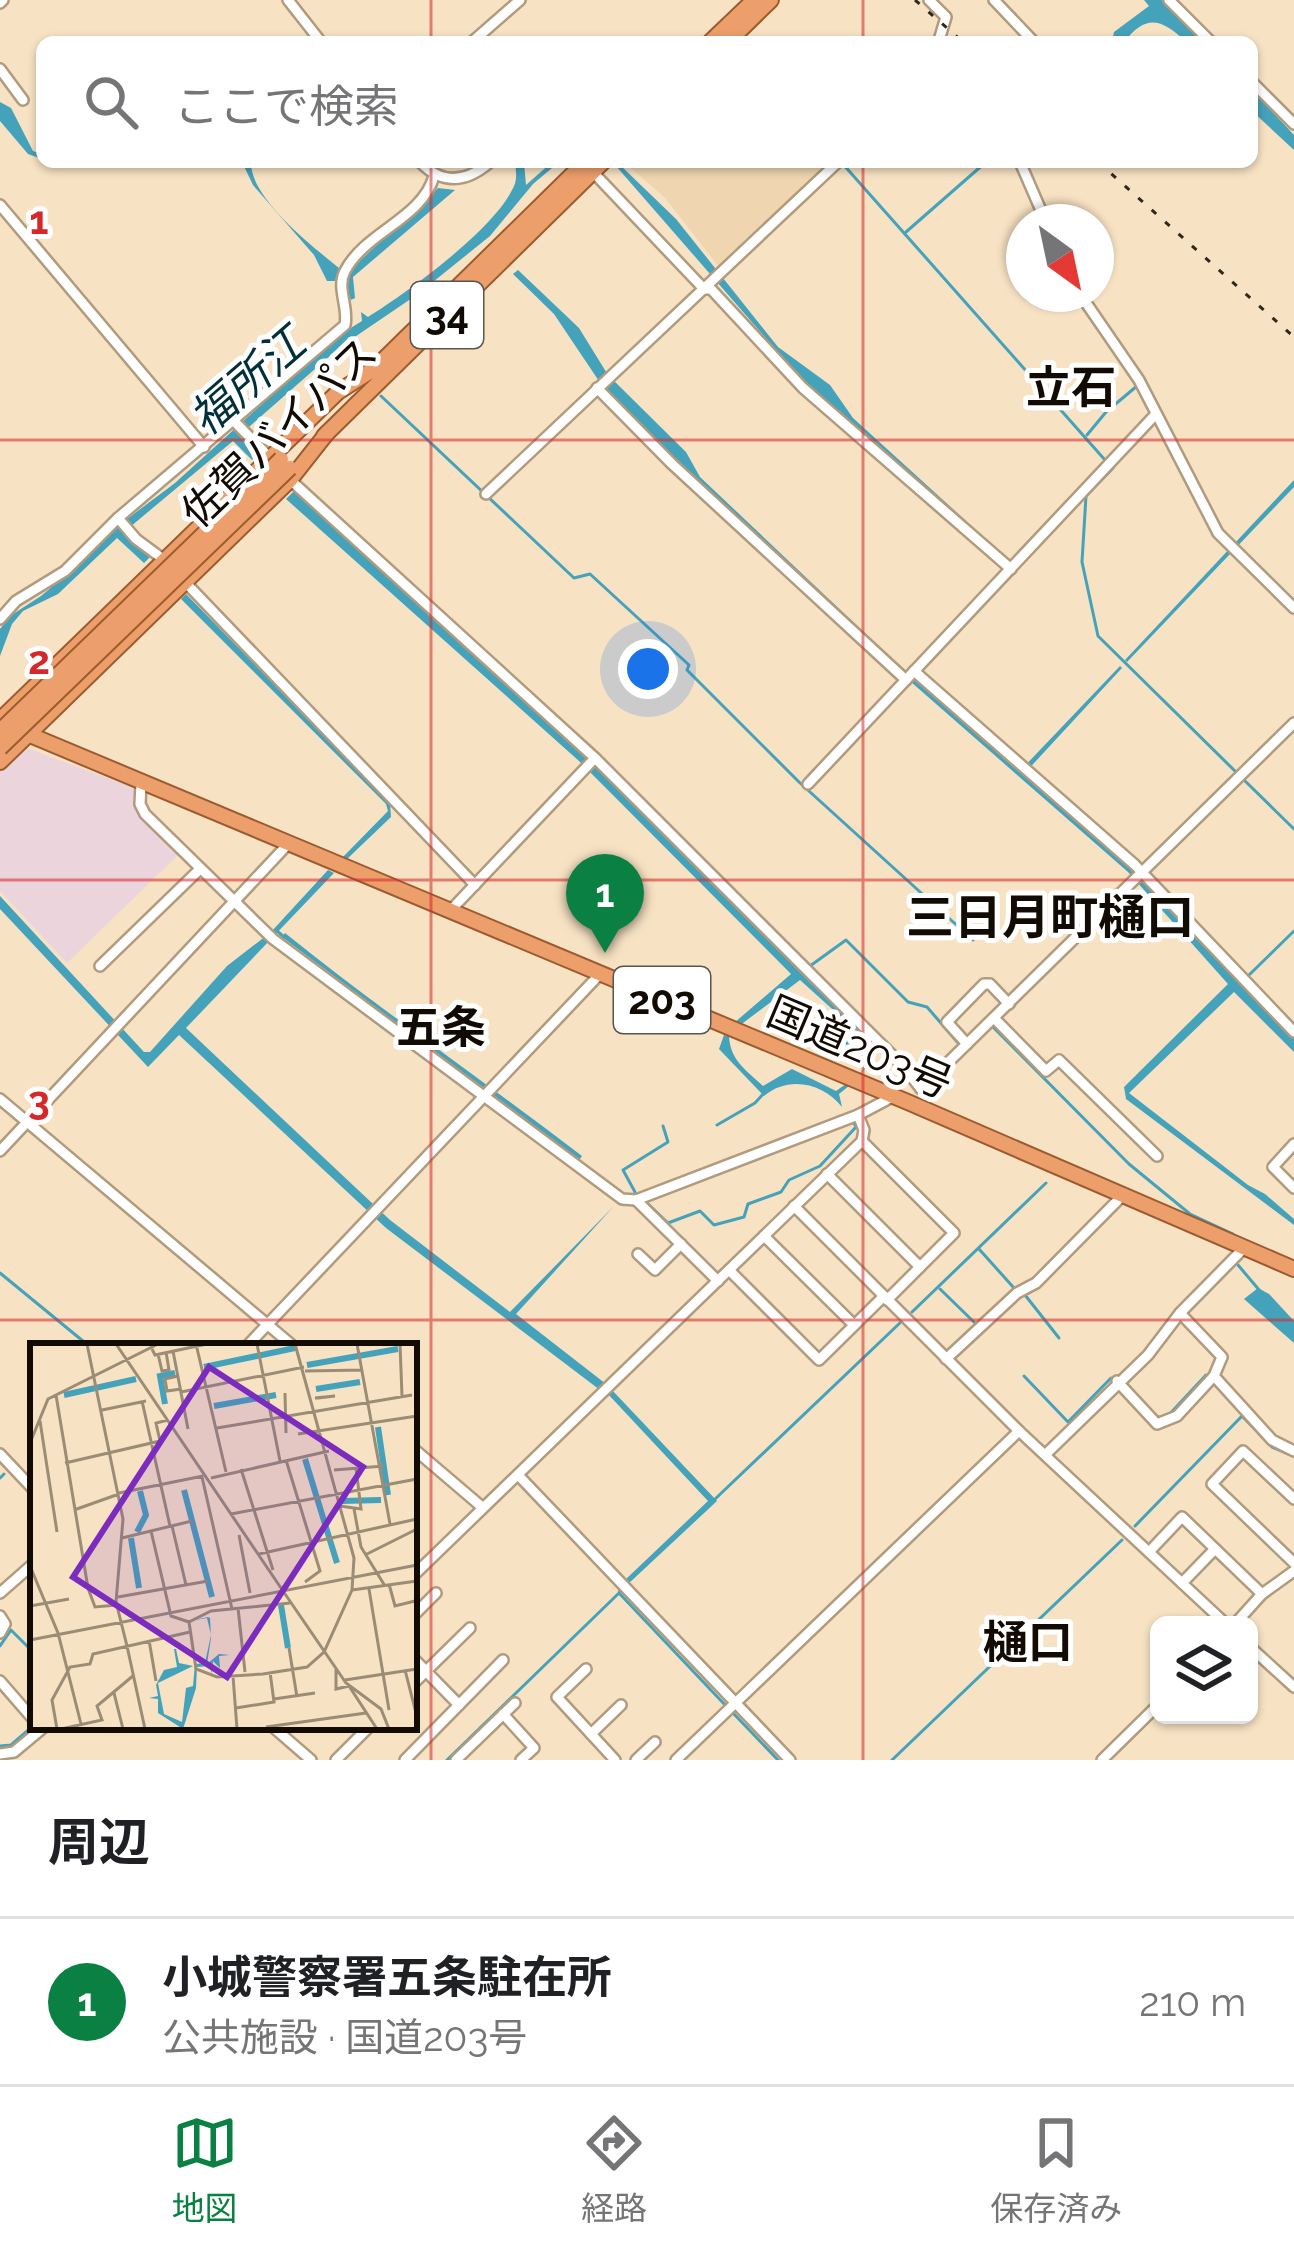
<!DOCTYPE html>
<html lang="ja">
<meta charset="utf-8">
<style>
:root{--surface:#fff;--page:#f2f2f2;--text:#202124;--muted:#757577;--line:#e0e0e0;--accent:#0b8043}
body{margin:0;font-family:Raleway,"Noto Sans JP",sans-serif;background:var(--page);color:var(--text)}
.controls{position:absolute;right:36px;bottom:36px;display:grid;overflow:hidden;border-radius:18px;box-shadow:0 3px 9px #0004}
.controls button{width:108px;height:108px;display:grid;place-items:center;padding:0;border:0;border-bottom:3px solid var(--line);background:var(--surface);color:var(--text);font:60px sans-serif}
.compass{position:absolute;left:1006px;top:204px;width:108px;height:108px;border-radius:50%;background:var(--surface);box-shadow:0 3px 9px #0004;rotate:147deg}
.you{position:absolute;left:648px;top:669px;width:42px;height:42px;margin:-30px;border:9px solid #fff;border-radius:50%;background:#1a73e8;box-shadow:0 0 0 18px #1a73e833}
.badge{display:grid;place-items:center;width:78px;height:78px;border-radius:50%;background:var(--accent);color:#fff;font-size:39px;font-weight:700}
.pin{position:absolute;translate:-50% -99px;filter:drop-shadow(0 3px 6px #0008)}
.pin::after{content:'';position:absolute;top:63px;width:42px;height:36px;background:inherit;clip-path:polygon(0 0,100% 0,50% 100%)}
.list{margin:0;padding:0;list-style:none}
h2{display:flex;justify-content:space-between;align-items:center;height:156px;margin:0;padding:0 48px;font-size:51px}
h2 small{font-size:39px;font-weight:400;color:var(--muted)}
.list li{display:grid;grid-template-columns:78px 1fr auto;gap:36px;align-items:center;box-sizing:border-box;height:168px;padding:0 48px;border-top:3px solid var(--line)}
.list b{display:block;font-size:45px;white-space:nowrap}
.list p{margin:0;font-size:39px;white-space:nowrap;color:var(--muted)}
.list em{font-size:39px;font-style:normal;color:var(--muted)}
.icon{flex:none;width:66px;height:66px;fill:none;stroke:currentColor;stroke-width:2;stroke-linecap:round;stroke-linejoin:round}
.map{position:relative;flex:none;width:1294px;height:1760px;overflow:hidden}
.search{position:absolute;background:var(--surface);box-shadow:0 3px 9px #0004;left:36px;right:36px;top:36px;height:132px;display:flex;align-items:center;gap:30px;box-sizing:border-box;padding:0 42px;border-radius:18px;color:var(--muted);font-size:45px}
.sheet{height:324px;background:var(--surface)}
nav{display:flex;justify-content:space-around;align-items:center;box-sizing:border-box;height:168px;border-top:3px solid var(--line);background:var(--surface);font-size:33px;color:var(--muted)}
nav a{display:grid;justify-items:center;gap:6px}
nav .on{color:var(--accent)}
.map>svg:first-child{display:block}
.commercial{fill:#ecd4dd}
.built{fill:#efd6b0}
.water{fill:#45a2bb}
.lines{fill:none;stroke-linecap:round;stroke-linejoin:round}
.stream{stroke:#45a2bb;stroke-width:3}
.minor-casing{stroke:#b09b7e;stroke-width:14}
.trunk-casing{stroke:#9c5b2f;stroke-width:18}
.minor{stroke:#fff;stroke-width:9}
.trunk{stroke:#ec9e6b;stroke-width:14}
.rail{stroke:#2f271c;stroke-width:3;stroke-dasharray:6 12;stroke-linecap:butt}
.trunk-bridge-casing{stroke:#9c5b2f;stroke-width:18;stroke-linecap:butt}
.trunk-bridge{stroke:#ec9e6b;stroke-width:14}
.grid{fill:none;stroke:#d62828;stroke-width:3;stroke-opacity:0.55}
.labels{text-anchor:middle;stroke-width:10;stroke-linejoin:round;paint-order:stroke}
.shield{fill:#fff;stroke:#59544f;stroke-width:3}
.shield-label{font-size:39px;font-weight:bold;fill:#120b03}
.street-label{font-size:42px;fill:#120b03;stroke:#fff}
.water-label{font-size:45px;font-style:italic;fill:#02303a;stroke:#fff}
.neighbourhood-label{font-size:45px;font-weight:bold;fill:#120b03;stroke:#fff}
.quarter-label{font-size:48px;font-weight:bold;fill:#120b03;stroke:#fff}
.inset-river{fill:none;stroke:#45a2bb;stroke-width:6}
.inset-road{fill:none;stroke:#9b8c76;stroke-width:3}
.view{fill:#7b2cbf;fill-opacity:0.15;stroke:#7b2cbf;stroke-width:6}
.inset-edge{fill:none;stroke:#120b03;stroke-width:6}
.grid-label{font-size:39px;text-anchor:middle;font-weight:bold;fill:#d62828;stroke:#fff;stroke-width:10;stroke-linejoin:round;paint-order:stroke}
</style>
<div class="map">
<svg width="1294" height="1760" viewBox="0 0 1294 1760">
<rect width="100%" height="100%" fill="#f7e2c3"/>
<polygon class="commercial" points="27,748 137,789 135,806 143,819 179,854 67,963 0,891 0,769"/>
<polygon class="built" points="624,162 832,162 719,267 665,198"/>
<g class="water">
<path d="M1144 0H1164L1205 42H1187C1161 19 1147 13 1124 42H1112L1114 32 1149 6Z"/>
<polygon points="1252,90 1294,135 1294,150 1252,111"/>
<polygon points="0,102 11,108 33,151 42,154 42,159 28,154 0,121"/>
<path d="M242 162H251C250 198 312 246 339 268L335 281H327L314 255 253 185Z"/>
<path d="M515 162H524L526 185 552 162 558 163 533 184 490 236 418 294 340 347 242 433 259 454 252 460 233 441 124 532 151 556 144 563 117 538 58 594 23 611 12 624 0 656V629L10 616 41 596 88 557 119 525 175 483 336 337 362 321 361 312 368 317C408 292 492 231 512 190 518 180 516 173 515 162Z"/>
<polygon points="619,164 676,219 778,347 830,385 853,418 998,550 995,552 805,383 616,166"/>
<polygon points="438,188 455,190 353,277 355,298 351,300 346,289 350,270"/>
<polygon points="518,270 579,328 608,375 686,452 700,477 906,672 1019,772 1120,666 1122,668 1023,775 1132,869 1294,1039 1294,1052 1234,992 1129,1093 1248,1185 1265,1194 1294,1219 1294,1225 1126,1099 1124,1087 1228,984 1128,872 903,675 607,393 554,314 513,274"/>
<polygon points="1294,480 1294,487 1127,662 1125,660"/>
<polygon points="294,491 586,757 861,1030 879,1052 858,1077 876,1051 856,1030 853,1032 860,1041 859,1047 851,1050 843,1041 851,1026 800,980 739,1026 734,1023 791,974 579,761 286,499"/>
<polygon points="186,594 390,803 391,817 346,860 342,858 388,811 386,804 181,599"/>
<polygon points="328,870 334,873 186,1028 390,1220 510,1312 614,1206 516,1314 606,1384 600,1390 386,1228 179,1035 148,1067 0,909 0,896 144,1052 150,1052 227,966 271,932"/>
<path d="M285 933C382 1011 483 1080 582 1156L579 1160 282 937Z"/>
<path d="M724 1035 729 1036C730 1060 746 1070 763 1086L792 1069 836 1091 846 1084 849 1086 839 1094 842 1107C824 1083 788 1075 764 1096L719 1049Z"/>
<polygon points="1258,1288 1269,1294 1294,1321 1294,1343 1244,1299"/>
<polygon points="611,1389 717,1501 627,1585 624,1581 708,1501 607,1393"/>
</g>
<g class="lines">
<g class="stream">
<polyline points="1014,162 1024,182"/>
<polyline points="842,163 1105,460"/>
<polyline points="906,232 986,162"/>
<polyline points="1073,294 1099,330"/>
<polyline points="381,396 574,578 590,574 689,665 687,670 799,782 973,940"/>
<polyline points="1087,435 1106,412 1137,386 1125,368"/>
<polyline points="1113,468 1086,496 1082,562 1098,636 1237,773"/>
<polyline points="1244,780 1294,829"/>
<polyline points="276,930 284,937"/>
<polyline points="810,966 846,940 908,1002 927,1007 959,1044 976,1029"/>
<polyline points="1248,976 1294,931"/>
<polyline points="992,1026 1129,1164 1190,1214 1233,1234"/>
<polyline points="717,1125 755,1103 764,1093"/>
<polyline points="635,1192 623,1170 668,1142 663,1126"/>
<polyline points="646,1202 668,1223 700,1211 714,1225 744,1217 748,1204 781,1192 789,1180 820,1166 856,1127 853,1121"/>
<polyline points="979,1249 1014,1288"/>
<polyline points="1238,1265 1260,1291"/>
<polyline points="0,1273 89,1346"/>
<polyline points="940,1289 976,1324"/>
<polyline points="1025,1295 1059,1338"/>
<polyline points="912,1312 1046,1183"/>
<polyline points="1024,1376 1068,1422 1111,1378"/>
<polyline points="1155,1416 1165,1419 1206,1375"/>
<polyline points="0,1478 4,1474"/>
<polyline points="713,1501 902,1321"/>
<polyline points="1135,1526 1242,1416 1272,1447 1294,1456"/>
<polyline points="622,1586 619,1593 727,1707"/>
<polyline points="0,1646 11,1630 33,1652"/>
<polyline points="733,1713 778,1760"/>
<polyline points="0,1746 11,1745 33,1726"/>
<polyline points="447,1760 618,1594"/>
<polyline points="892,1760 1122,1540"/>
</g>
<defs>
<g id="minor">
<polyline points="288,0 321,42"/>
<polyline points="929,0 946,17 940,37 943,42"/>
<polyline points="994,0 1034,42"/>
<polyline points="1169,0 1211,42"/>
<polyline points="0,3 3,0"/>
<polyline points="472,42 520,0"/>
<polyline points="0,69 23,100"/>
<polyline points="1252,82 1294,124"/>
<path d="M420 162C442 185 466 183 490 162"/>
<polyline points="1020,162 1046,222"/>
<polyline points="591,170 704,289 711,289 803,388 1011,569"/>
<polyline points="0,205 204,447"/>
<polyline points="1080,294 1139,380 1218,533 1294,608"/>
<polyline points="597,388 672,464 906,680"/>
<polyline points="234,421 271,459"/>
<polyline points="286,476 595,758 904,1067 921,1089"/>
<polyline points="486,494 838,162"/>
<polyline points="118,518 136,539 163,559"/>
<polyline points="185,582 475,885"/>
<path d="M0 619 16 601 65 571 118 518 345 325C349 307 336 288 345 271 365 232 422 219 434 176"/>
<polyline points="914,671 1135,865 1294,1032"/>
<polyline points="141,784 140,804 145,814 273,939 622,1199 636,1200 858,1115 892,1097"/>
<polyline points="808,784 1155,415"/>
<polyline points="449,912 595,758"/>
<polyline points="100,966 200,869"/>
<polyline points="994,1018 1046,1071 1059,1060 1157,1156"/>
<polyline points="967,1044 947,1022 984,984 990,984 1009,1004"/>
<polyline points="921,1089 1294,723"/>
<polyline points="0,1099 293,1346"/>
<polyline points="862,1141 954,1233 887,1300"/>
<polyline points="1294,1144 1273,1167 1294,1188"/>
<polyline points="0,1151 289,843"/>
<polyline points="827,1174 920,1267"/>
<polyline points="636,1200 718,1281"/>
<polyline points="794,1206 1019,1431 1227,1625"/>
<polyline points="764,1236 854,1325"/>
<polyline points="638,1254 655,1270 681,1244"/>
<polyline points="729,1270 819,1360 884,1296"/>
<polyline points="1180,1313 1222,1357 1214,1376 1272,1440 1294,1451"/>
<polyline points="247,1346 600,974"/>
<polyline points="946,1359 1017,1293 1036,1283 1123,1195"/>
<polyline points="1117,1381 1157,1424 1177,1416 1214,1376"/>
<polyline points="414,1449 482,1507"/>
<polyline points="0,1454 33,1489"/>
<polyline points="1046,1454 1148,1355 1180,1313 1245,1247"/>
<polyline points="519,1476 790,1760"/>
<polyline points="1294,1499 1243,1451 1212,1484 1294,1563"/>
<polyline points="1149,1552 1182,1517 1262,1594"/>
<polyline points="414,1575 862,1141 864,1130 858,1115"/>
<polyline points="1182,1583 1215,1549"/>
<polyline points="0,1593 33,1564"/>
<polyline points="414,1615 436,1593"/>
<polyline points="0,1616 5,1624 0,1633"/>
<polyline points="1234,1625 1262,1594 1294,1571"/>
<polyline points="1249,1646 1294,1687"/>
<polyline points="414,1659 459,1705"/>
<polyline points="586,1669 557,1697 615,1760"/>
<polyline points="0,1681 33,1719"/>
<polyline points="414,1683 470,1628"/>
<polyline points="503,1714 534,1748 521,1760"/>
<polyline points="273,1727 311,1760"/>
<polyline points="591,1734 621,1705"/>
<polyline points="0,1754 14,1752 44,1727"/>
<polyline points="336,1760 369,1727"/>
<polyline points="405,1760 503,1660"/>
<polyline points="456,1760 515,1703"/>
<polyline points="636,1760 655,1742"/>
<polyline points="676,1760 1019,1431"/>
<polyline points="1102,1760 1159,1704"/>
</g>
<g id="trunk">
<polyline points="710,42 754,0"/>
<polyline points="728,42 771,0"/>
<polyline points="371,372 585,162"/>
<polyline points="324,436 603,162"/>
<polyline points="0,720 338,392 377,367"/>
<polyline points="11,727 910,1103 1294,1269"/>
<polyline points="0,762 290,480 327,433"/>
</g>
</defs>
<use href="#minor" class="minor-casing"/>
<use href="#trunk" class="trunk-casing"/>
<use href="#minor" class="minor"/>
<use href="#trunk" class="trunk"/>
<g class="rail">
<polyline points="915,0 963,42"/>
<polyline points="1098,162 1294,337"/>
</g>
<defs>
<g id="trunk-bridge">
<polyline points="0,731 281,459"/>
<polyline points="0,748 290,468"/>
</g>
</defs>
<use href="#trunk-bridge" class="trunk-bridge-casing"/>
<use href="#trunk-bridge" class="trunk-bridge"/>
</g>
<path class="grid" d="M431 0V42M863 0V42M431 162V1760M863 162V1760M0 440H1294M0 880H1294M0 1320H1294"/>
<g class="labels">
<g class="shield">
<rect x="411" y="282" width="72" height="66" rx="9"/>
<rect x="614" y="967" width="96" height="66" rx="9"/>
</g>
<g class="shield-label">
<text x="447" y="329">34</text>
<text x="662" y="1014">203</text>
</g>
<g class="street-label">
<text transform="translate(279 432) rotate(-44)" y="15">佐賀バイパス</text>
<text transform="translate(860 1047) rotate(23)" y="15">国道203号</text>
</g>
<g class="water-label">
<text transform="translate(247 381) rotate(-41)" y="16">福所江</text>
</g>
<g class="neighbourhood-label">
<text x="1071" y="403">立石</text>
<text x="441" y="1043">五条</text>
<text x="1028" y="1658">樋口</text>
</g>
<g class="quarter-label">
<text x="1050" y="934">三日月町樋口</text>
</g>
</g>
<g transform="translate(30 1343)">
<rect width="387" height="387" fill="#f7e2c3"/>
<path d="M178 274 180 275 181 295 177 321 189 311 200 312 189 313 190 325 183 318 182 331 180 323 167 324 166 345 153 386 128 370V356L119 355 128 353 126 342 134 327 147 324 144 306H146L149 320 163 323 128 340 134 371 152 379 156 345 163 343 165 321 175 320 181 292 177 275 160 278Z" fill="#45a2bb"/>
<path class="inset-river" d="M277 22 368 6M174 24 265 5M286 46 330 39M34 52 106 36M135 61 130 33 145 30M184 63 246 52M348 84 358 152M275 116 307 220M154 147 182 254M312 158 351 157M107 189 116 172 110 148M101 195 109 245M251 262 258 305"/>
<path class="inset-road" d="M57 1 93 176 86 259 97 303M86 1 253 248M166 1 196 129M227 1 250 118M327 1 360 181M370 1 372 53M122 6 125 12 177 1M143 8 158 86M128 11 132 28 139 27 136 9M275 28 333 27M148 33 135 36 137 48 151 46M151 49 274 24M255 50 256 90M26 52 58 245 65 264 87 262M285 55 305 53 288 55M112 58 140 183M72 67 116 58M10 78 27 189M187 85 382 52M268 91 387 73M0 100 18 56 128 1M256 117 290 228 275 239M35 120 130 98 126 80 138 77M211 126 243 227M304 127 354 123M172 134 202 266M181 135 299 108M89 150 173 133M310 163 331 166 326 125M324 166 331 204 355 243M44 167 89 151M201 171 387 136M142 183 156 242M121 188 141 273 159 279 166 326 187 334 233 331 277 324 294 309 322 247 324 215 265 1M209 192 220 250M92 195 162 178M229 211 387 176M335 212 387 186M0 223 28 290 51 381M359 241 365 263 385 258M339 246 359 367M322 247 387 238M253 248 316 340 351 366 359 386M88 254 178 238M0 263 39 256M208 265 215 329M159 279 181 268 260 260M0 297 387 222M119 297 126 338M97 303 115 386M259 305 267 354M306 326V346L319 343 347 386M375 327 387 374M203 333 207 386M315 337 387 326M84 350 93 386M244 356 285 350M206 365 244 359 240 329M236 384 336 370M27 386 22 357 40 324 60 321 63 311 160 289M31 386 72 377 67 363 104 332"/>
<path class="view" d="M179 24 333 124 197 334 43 234Z"/>
<rect width="387" height="387" class="inset-edge"/>
</g>
<g class="grid-label">
<text x="39" y="234">1</text>
<text x="39" y="674">2</text>
<text x="39" y="1114">3</text>
</g>
</svg>
<div class="controls">
<button><svg class="icon" aria-label="layers" viewBox="0 0 24 24"><path d="M12 4l9 5-9 5-9-5zM3 14l9 5 9-5"/></svg></button>
</div>
<svg class="compass" viewBox="-18 -18 36 36"><path d="M0-13l5 13h-10z" fill="#e53935"/><path d="M0 13l5-13h-10z" fill="#757577"/></svg>
<div class="you"></div>
<div class="pin badge" style="left:605px;top:953px">1</div>
<div class="search"><svg class="icon" aria-label="search" viewBox="0 0 24 24"><circle cx="10" cy="10" r="6"/><path d="M15 15l6 6"/></svg>ここで検索</div>
</div>
<section class="sheet">
<h2>周辺<small></small></h2>
<ul class="list">
<li><span class="badge">1</span><div><b>小城警察署五条駐在所</b><p>公共施設 · 国道203号</p></div><em>210 m</em></li>
</ul>
</section>
<nav>
<a class="on"><svg class="icon" aria-label="map" viewBox="0 0 24 24"><path d="M3 6l6-2 6 2 6-2v14l-6 2-6-2-6 2zM9 4v14M15 6v14"/></svg>地図</a>
<a><svg class="icon" aria-label="directions" viewBox="0 0 24 24"><path d="M12 3l9 9-9 9-9-9zM9 14v-3h6M13 9l2 2-2 2"/></svg>経路</a>
<a><svg class="icon" aria-label="saved" viewBox="0 0 24 24"><path d="M7 4h10v16l-5-4-5 4z"/></svg>保存済み</a>
</nav>
